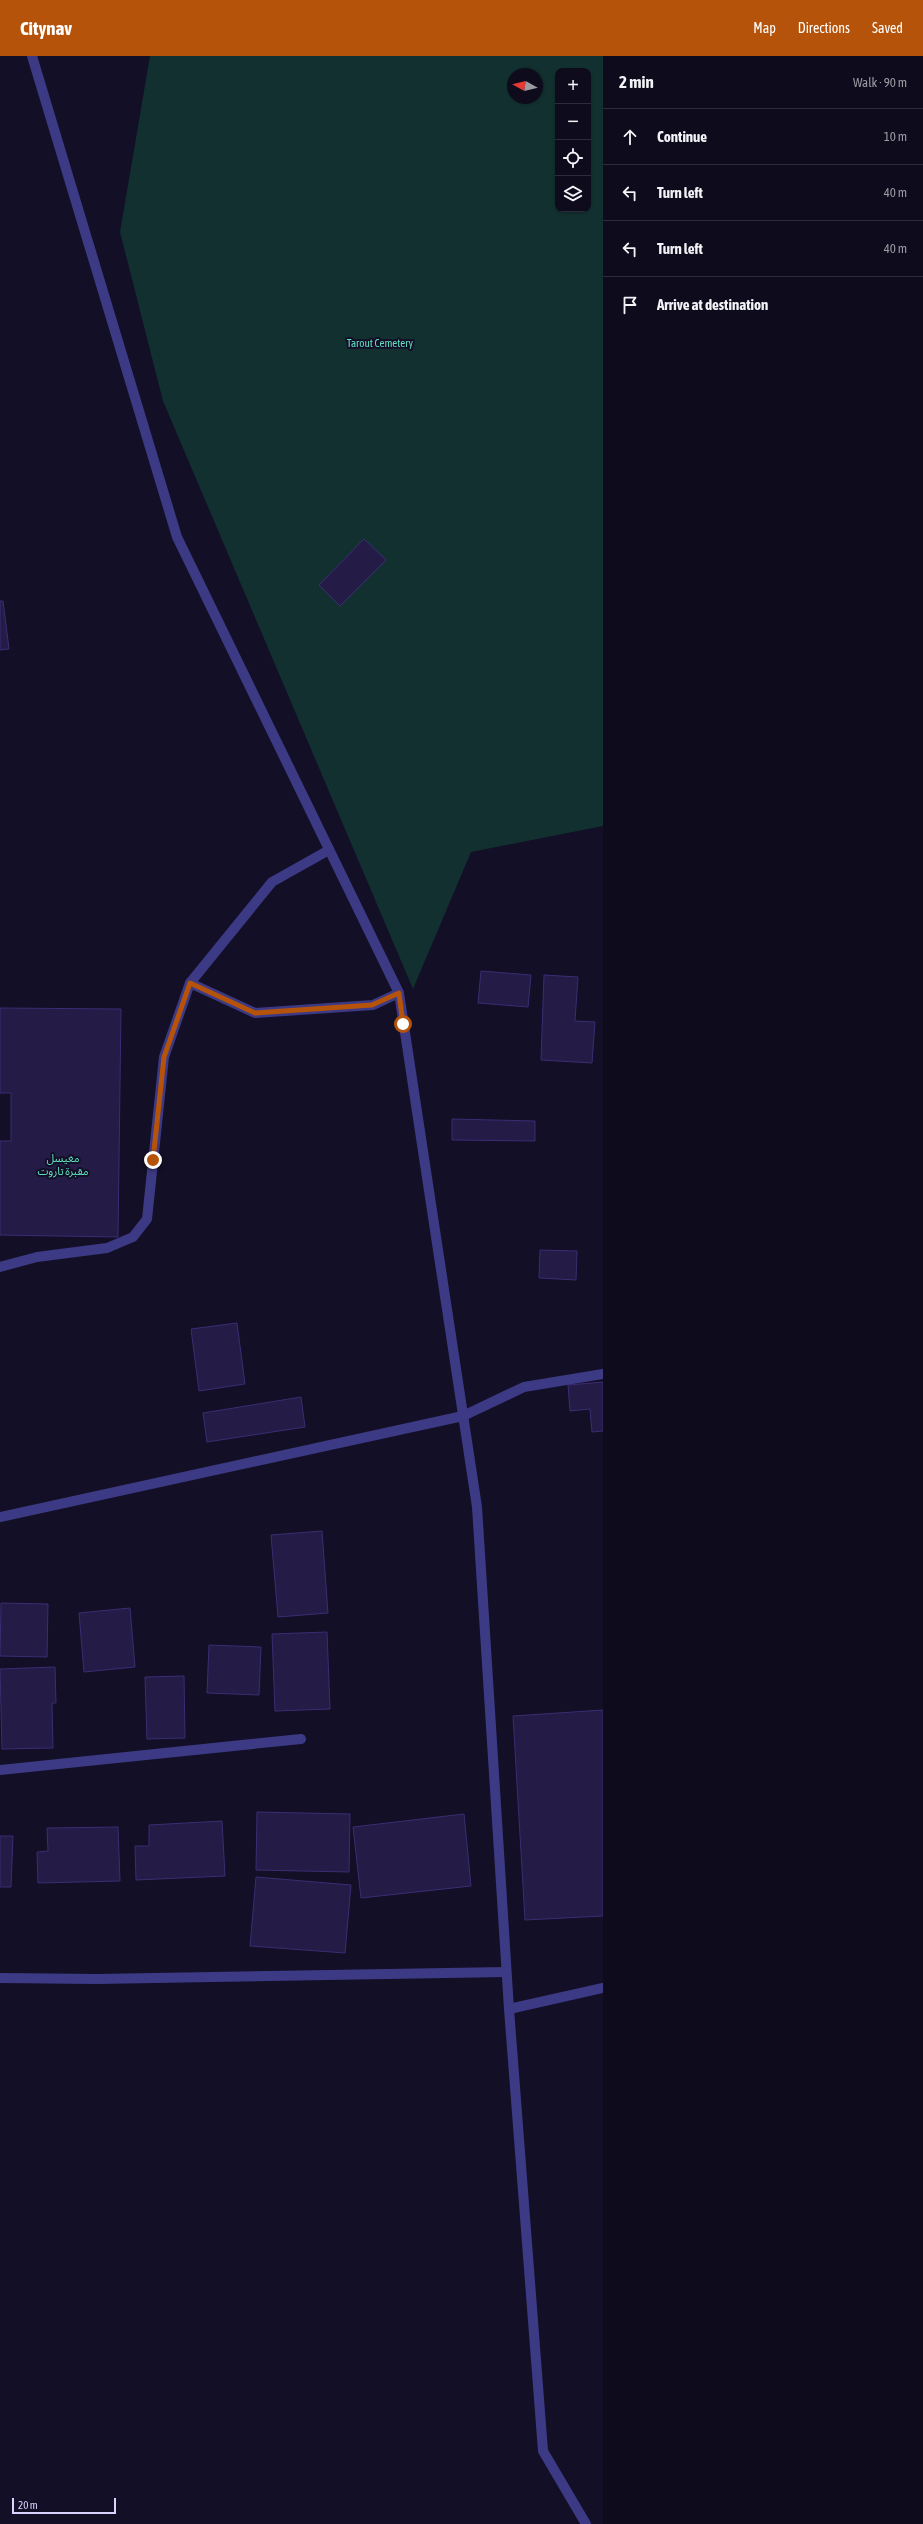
<!DOCTYPE html>
<meta charset="utf-8">
<style>
:root{--surface:#0e0b1c;--page:#171425;--text:#f1f3f6;--muted:#9b9ba3;--line:#2e2b3b;--accent:#b45309}
body{margin:0;font-family:"Asap Condensed","Noto Sans Arabic",sans-serif;background:var(--page);color:var(--text)}
.controls{position:absolute;right:12px;top:12px;display:grid;overflow:hidden;border-radius:8px;box-shadow:0 1px 3px #0004}
.controls button{width:36px;height:36px;display:grid;place-items:center;padding:0;border:0;border-bottom:1px solid var(--line);background:var(--surface);color:var(--text);font:20px sans-serif}
.compass{position:absolute;left:507px;top:12px;width:36px;height:36px;border-radius:50%;background:var(--surface);box-shadow:0 1px 3px #0004;rotate:278deg}
.scale{position:absolute;left:12px;bottom:10px;width:104px;box-sizing:border-box;padding-left:4px;border:2px solid #d9d4ff;border-top:0;font-size:11px;line-height:14px;white-space:nowrap;color:#d9d4ff;-webkit-text-stroke:3px #130f26;paint-order:stroke}
.stop{position:absolute;width:12px;height:12px;margin:-9px;border:3px solid #b45309;border-radius:50%;background:#fff}
.stop.end{background:#b45309;border-color:#fff;box-shadow:0 1px 4px #0008}
.list{margin:0;padding:0;list-style:none}
h2{display:flex;justify-content:space-between;align-items:center;height:52px;margin:0;padding:0 16px;font-size:17px}
h2 small{font-size:13px;font-weight:400;color:var(--muted)}
.list li{display:grid;grid-template-columns:26px 1fr auto;gap:12px;align-items:center;box-sizing:border-box;height:56px;padding:0 16px;border-top:1px solid var(--line)}
.list b{display:block;font-size:15px;white-space:nowrap}
.list em{font-size:13px;font-style:normal;color:var(--muted)}
.icon{flex:none;width:22px;height:22px;fill:none;stroke:currentColor;stroke-width:2;stroke-linecap:round;stroke-linejoin:round}
.map{position:relative;flex:none;width:603px;height:2468px;overflow:hidden}
header{display:flex;align-items:center;gap:24px;box-sizing:border-box;height:56px;padding:0 20px;background:var(--accent);color:#fff}
header strong{font-size:19px}
nav{display:flex;gap:22px;margin-inline-start:auto;font-size:14px}
main{display:flex}
aside{flex:1;background:var(--surface)}
.map>svg:first-child{display:block}
.green{fill:#12302f;fill-rule:evenodd}
.building{fill:#241b47;stroke:#3b2d73}
.lines{fill:none;stroke-linecap:round;stroke-linejoin:round}
.minor{stroke:#3d3a85;stroke-width:10}
.route{stroke:#b45309;stroke-width:5}
.labels{text-anchor:middle;stroke-width:4;stroke-linejoin:round;paint-order:stroke}
.park-label{font-size:11px;fill:#5fe0c0;stroke:#130f26}
</style>
<header>
<strong>Citynav</strong>
<nav><a>Map</a><a>Directions</a><a>Saved</a></nav>
</header>
<main>
<div class="map">
<svg width="603" height="2468" viewBox="0 0 603 2468">
<rect width="100%" height="100%" fill="#130f26"/>
<path class="green" d="M150 0H603V770L471 796 413 933 163 345 120 176ZM558 15H588V153H558ZM513 18H537V42H513Z"/>
<g class="building">
<polygon points="364,483 386,504 340,550 319,529"/>
<polygon points="0,545 3,545 9,593 0,594"/>
<polygon points="481,915 531,919 528,951 478,947"/>
<polygon points="544,919 578,921 575,965 595,966 592,1007 541,1004"/>
<polygon points="0,952 121,953 118,1181 0,1179 0,1085 11,1085 11,1037 0,1037"/>
<polygon points="452,1063 535,1065 535,1085 452,1084"/>
<polygon points="540,1194 577,1195 576,1224 539,1222"/>
<polygon points="237,1267 245,1328 199,1335 191,1273"/>
<polygon points="603,1326 603,1375 592,1376 590,1353 570,1355 568,1329"/>
<polygon points="301,1341 305,1371 207,1386 203,1357"/>
<polygon points="322,1475 328,1557 278,1561 271,1479"/>
<polygon points="1,1547 48,1548 47,1601 0,1600"/>
<polygon points="130,1552 135,1611 84,1616 79,1557"/>
<polygon points="327,1576 330,1653 275,1655 272,1578"/>
<polygon points="209,1589 261,1591 259,1639 207,1637"/>
<polygon points="55,1611 56,1647 52,1647 53,1692 2,1693 0,1613"/>
<polygon points="184,1620 185,1682 147,1683 145,1621"/>
<polygon points="603,1654 603,1860 525,1864 513,1660"/>
<polygon points="257,1756 350,1758 349,1816 256,1814"/>
<polygon points="464,1758 471,1830 361,1842 353,1771"/>
<polygon points="222,1765 225,1820 136,1824 135,1790 149,1790 149,1769"/>
<polygon points="118,1771 120,1825 38,1827 37,1796 48,1795 47,1772"/>
<polygon points="0,1780 13,1780 11,1831 0,1831"/>
<polygon points="256,1821 351,1829 345,1897 250,1890"/>
</g>
<g class="lines">
<g class="minor">
<polyline points="32,0 177,481 399,937 477,1451 509,1953 543,2395 586,2468"/>
<polyline points="190,927 255,957 373,949 399,937"/>
<polyline points="0,1211 37,1201 107,1192 133,1181 147,1163 164,1001 190,927 272,826 329,794"/>
<polyline points="0,1461 463,1360 524,1331 603,1318"/>
<polyline points="0,1714 301,1683"/>
<polyline points="0,1922 97,1923 506,1916"/>
<polyline points="509,1953 603,1932"/>
</g>
</g>
<g class="lines">
<polyline class="route" points="153,1104 164,1001 190,927 255,957 372,949 399,937 403,968"/>
</g>
<g class="labels">
<g class="park-label">
<text x="380" y="291">Tarout Cemetery</text>
<text x="63" y="1106">مغيسل<tspan x="63" dy="13">مقبرة تاروت</tspan></text>
</g>
</g>
</svg>
<div class="controls">
<button>+</button>
<button>−</button>
<button><svg class="icon" aria-label="locate" viewBox="0 0 24 24"><circle cx="12" cy="12" r="6"/><path d="M12 2v4M12 18v4M2 12h4M18 12h4"/></svg></button>
<button><svg class="icon" aria-label="layers" viewBox="0 0 24 24"><path d="M12 4l9 5-9 5-9-5zM3 14l9 5 9-5"/></svg></button>
</div>
<svg class="compass" viewBox="-18 -18 36 36"><path d="M0-13l5 13h-10z" fill="#e53935"/><path d="M0 13l5-13h-10z" fill="#9b9ba3"/></svg>
<div class="scale">20 m</div>
<div class="stop" style="left:403px;top:968px"></div>
<div class="stop end" style="left:153px;top:1104px"></div>
</div>
<aside>
<h2>2 min<small>Walk · 90 m</small></h2>
<ul class="list">
<li><svg class="icon" aria-label="ahead" viewBox="0 0 24 24"><path d="M12 20V5M6 11l6-6 6 6"/></svg><div><b>Continue</b></div><em>10 m</em></li>
<li><svg class="icon" aria-label="left" viewBox="0 0 24 24"><path d="M17 20v-9H6M10 6l-5 5 5 5"/></svg><div><b>Turn left</b></div><em>40 m</em></li>
<li><svg class="icon" aria-label="left" viewBox="0 0 24 24"><path d="M17 20v-9H6M10 6l-5 5 5 5"/></svg><div><b>Turn left</b></div><em>40 m</em></li>
<li><svg class="icon" aria-label="arrive" viewBox="0 0 24 24"><path d="M6 21V4h12l-3 4 3 4H6"/></svg><div><b>Arrive at destination</b></div></li>
</ul>
</aside>
</main>
